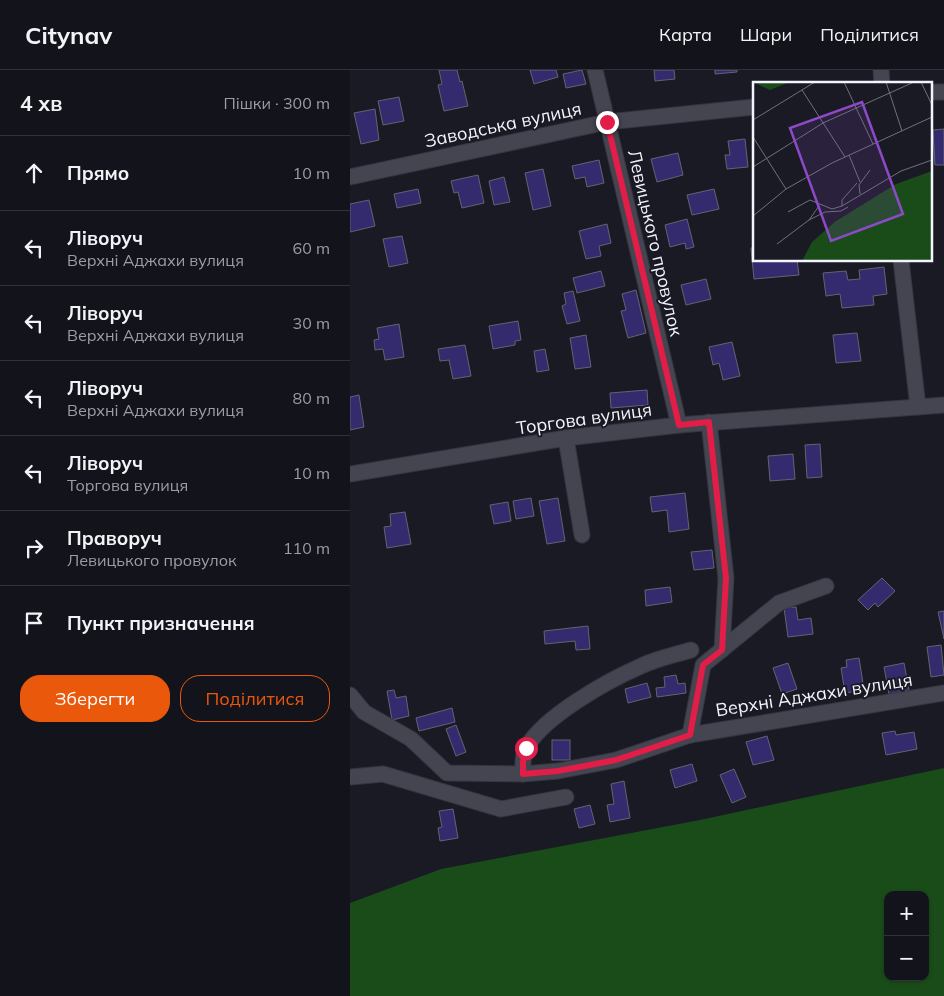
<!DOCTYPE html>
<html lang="uk">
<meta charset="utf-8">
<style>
:root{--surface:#13141b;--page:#202128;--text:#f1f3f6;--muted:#9d9ea3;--line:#32333a;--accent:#ea580c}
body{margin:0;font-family:Mulish,sans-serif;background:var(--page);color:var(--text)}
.controls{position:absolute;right:15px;bottom:15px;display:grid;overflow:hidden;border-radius:10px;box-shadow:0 1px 4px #0004}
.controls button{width:45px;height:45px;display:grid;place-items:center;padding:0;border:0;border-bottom:1px solid var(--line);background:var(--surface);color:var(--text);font:25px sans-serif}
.stop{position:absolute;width:15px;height:15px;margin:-11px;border:4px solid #e11d48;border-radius:50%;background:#fff}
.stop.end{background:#e11d48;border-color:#fff;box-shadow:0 1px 5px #0008}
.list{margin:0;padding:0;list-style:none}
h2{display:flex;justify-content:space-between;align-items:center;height:65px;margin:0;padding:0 20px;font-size:21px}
h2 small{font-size:16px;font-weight:400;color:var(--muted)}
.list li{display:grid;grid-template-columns:32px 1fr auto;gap:15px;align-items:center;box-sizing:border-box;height:75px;padding:0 20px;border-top:1px solid var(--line)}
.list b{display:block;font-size:19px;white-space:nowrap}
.list p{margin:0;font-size:16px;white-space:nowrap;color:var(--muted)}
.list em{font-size:16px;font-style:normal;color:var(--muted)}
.actions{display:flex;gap:10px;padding:15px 20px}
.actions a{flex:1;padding:11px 0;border:1px solid var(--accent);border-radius:20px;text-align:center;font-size:18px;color:var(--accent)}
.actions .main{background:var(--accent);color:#fff}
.icon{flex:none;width:28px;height:28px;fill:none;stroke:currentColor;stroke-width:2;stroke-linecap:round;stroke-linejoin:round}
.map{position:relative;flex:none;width:594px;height:926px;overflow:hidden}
header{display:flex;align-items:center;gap:30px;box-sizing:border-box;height:70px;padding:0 25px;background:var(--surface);border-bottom:1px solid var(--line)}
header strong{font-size:24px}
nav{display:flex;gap:28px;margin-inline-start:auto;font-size:18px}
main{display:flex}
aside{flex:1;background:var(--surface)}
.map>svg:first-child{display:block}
.green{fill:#1a4c1a;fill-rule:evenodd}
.building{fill:#342b6f;stroke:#63636f}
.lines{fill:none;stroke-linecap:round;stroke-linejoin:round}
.minor-casing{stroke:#35353d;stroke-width:17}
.minor{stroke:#444551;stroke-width:15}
.route{stroke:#e11d48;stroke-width:6}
.labels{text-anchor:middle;stroke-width:4;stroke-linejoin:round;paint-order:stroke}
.street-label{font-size:18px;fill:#f4f4fc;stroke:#191a24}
.inset-road{fill:none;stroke:#71717a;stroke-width:1}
.view{fill:#8d4ac8;fill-opacity:0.15;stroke:#8d4ac8;stroke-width:2.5}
.inset-edge{fill:none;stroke:#f4f4fc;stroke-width:2.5}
</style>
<header>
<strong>Citynav</strong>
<nav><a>Карта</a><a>Шари</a><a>Поділитися</a></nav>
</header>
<main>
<aside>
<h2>4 хв<small>Пішки · 300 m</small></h2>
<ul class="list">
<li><svg class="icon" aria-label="ahead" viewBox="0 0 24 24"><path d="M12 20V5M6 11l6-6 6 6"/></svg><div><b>Прямо</b></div><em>10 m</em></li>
<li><svg class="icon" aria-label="left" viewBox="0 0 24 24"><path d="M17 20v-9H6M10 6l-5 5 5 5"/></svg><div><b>Ліворуч</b><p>Верхні Аджахи вулиця</p></div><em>60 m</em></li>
<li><svg class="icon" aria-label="left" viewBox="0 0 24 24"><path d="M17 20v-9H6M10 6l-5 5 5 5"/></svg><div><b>Ліворуч</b><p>Верхні Аджахи вулиця</p></div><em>30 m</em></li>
<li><svg class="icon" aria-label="left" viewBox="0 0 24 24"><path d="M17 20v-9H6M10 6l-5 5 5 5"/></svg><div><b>Ліворуч</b><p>Верхні Аджахи вулиця</p></div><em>80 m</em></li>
<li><svg class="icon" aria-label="left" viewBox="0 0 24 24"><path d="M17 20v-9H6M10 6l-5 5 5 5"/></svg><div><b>Ліворуч</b><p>Торгова вулиця</p></div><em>10 m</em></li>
<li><svg class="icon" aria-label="right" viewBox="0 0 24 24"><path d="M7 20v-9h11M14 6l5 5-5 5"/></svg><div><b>Праворуч</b><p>Левицького провулок</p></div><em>110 m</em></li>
<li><svg class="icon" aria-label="arrive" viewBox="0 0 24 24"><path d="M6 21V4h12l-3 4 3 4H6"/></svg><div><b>Пункт призначення</b></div></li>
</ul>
<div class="actions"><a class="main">Зберегти</a><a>Поділитися</a></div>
</aside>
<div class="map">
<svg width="594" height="926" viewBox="0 0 594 926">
<rect width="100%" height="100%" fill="#191a24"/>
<path class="green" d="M594 698V926H0V833L91 799 350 750ZM538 825H575V907H538Z"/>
<g class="building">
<polygon points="89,0 107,0 110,12 112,11 118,36 94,41 88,15 92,14"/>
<polygon points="180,0 206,0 208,7 184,14"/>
<polygon points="232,0 236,14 216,18 213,4"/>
<polygon points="304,0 324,0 325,9 305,11"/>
<polygon points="365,0 387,0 387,2 365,4"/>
<polygon points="49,27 54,51 33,55 28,31"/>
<polygon points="25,39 29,70 11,74 4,43"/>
<polygon points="594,59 594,95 585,95 583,60"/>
<polygon points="395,69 398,97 377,99 375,85 380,85 378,71"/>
<polygon points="328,83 333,105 307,112 301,89"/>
<polygon points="249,90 254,113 237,117 235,107 225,109 222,96"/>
<polygon points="193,99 201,136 183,140 175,103"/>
<polygon points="128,105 134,133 112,138 108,122 104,123 101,111"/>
<polygon points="154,107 160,132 144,135 139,111"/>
<polygon points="68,119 71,133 47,138 44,124"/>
<polygon points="364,119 369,139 342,145 337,125"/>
<polygon points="19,130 25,156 0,162 0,134"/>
<polygon points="337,149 344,177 336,179 335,173 320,177 315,155"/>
<polygon points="257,154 261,173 249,176 251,186 236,189 229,161"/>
<polygon points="52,166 58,193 39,197 33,169"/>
<polygon points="404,177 404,190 447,190 449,205 404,209 401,178"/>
<polygon points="534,197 537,224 523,226 524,235 492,238 490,224 476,226 473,203 496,201 498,210 510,209 509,200"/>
<polygon points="251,201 255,216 227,223 223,208"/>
<polygon points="356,209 361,229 336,235 331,215"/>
<polygon points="286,220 296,263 278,268 271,241 276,240 272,224"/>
<polygon points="223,221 230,251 217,254 212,236 216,234 214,223"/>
<polygon points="168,251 171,270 165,271 165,275 143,279 139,256"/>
<polygon points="49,254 54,287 35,290 33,279 25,280 24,270 29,269 27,258"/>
<polygon points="507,263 511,291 486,293 483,265"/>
<polygon points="236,265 241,297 225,299 220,268"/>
<polygon points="382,272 390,306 373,310 369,293 363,295 359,277"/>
<polygon points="115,275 121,306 103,309 99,290 90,291 88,279"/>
<polygon points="195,279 199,300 187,302 184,281"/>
<polygon points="297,320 298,335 261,338 260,323"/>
<polygon points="9,325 14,357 0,360 0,327"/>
<polygon points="470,374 472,407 457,408 455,375"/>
<polygon points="443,384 445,409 420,411 418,386"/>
<polygon points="335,423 339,459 319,462 317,440 302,442 300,427"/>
<polygon points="181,428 184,446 166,449 163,431"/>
<polygon points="208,428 215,471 197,474 189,431"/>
<polygon points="158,432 161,451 144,454 140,435"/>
<polygon points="55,442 61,474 37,478 34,457 41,456 40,444"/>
<polygon points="362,480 364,498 344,500 341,482"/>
<polygon points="532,508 545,521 528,537 525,533 518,540 508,530"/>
<polygon points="320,517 322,532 296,536 295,520"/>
<polygon points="446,537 448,550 461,548 463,564 438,567 434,538"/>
<polygon points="594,541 594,569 588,542"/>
<polygon points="238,556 240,579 226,580 225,571 195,574 194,561"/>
<polygon points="591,575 594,605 581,607 577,577"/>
<polygon points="509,588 514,620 495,623 491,598 497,597 496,590"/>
<polygon points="438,593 447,619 432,624 423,598"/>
<polygon points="554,593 559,620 539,624 534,597"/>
<polygon points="326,605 328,614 335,613 336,623 307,627 306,618 315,617 314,607"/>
<polygon points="297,613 301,627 278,633 275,619"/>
<polygon points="44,620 46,628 56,626 59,646 42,650 37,621"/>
<polygon points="102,638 105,652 69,661 66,648"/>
<polygon points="106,655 116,682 106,686 96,659"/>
<polygon points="545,661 546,665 564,662 567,679 536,685 532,663"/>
<polygon points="417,666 424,690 403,695 396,672"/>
<rect x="202" y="670" width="18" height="20"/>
<polygon points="342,694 347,711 325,718 320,700"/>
<polygon points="384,699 396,727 382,733 370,705"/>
<polygon points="274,711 280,748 260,752 257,735 264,734 261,714"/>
<polygon points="240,735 245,754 229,758 224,739"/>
<polygon points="103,739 108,768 90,771 88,758 92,757 89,741"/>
</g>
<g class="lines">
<defs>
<g id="minor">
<polyline points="245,0 329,355"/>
<polyline points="531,0 532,14"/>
<polyline points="580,22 594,22"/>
<polyline points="0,107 257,52 404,37"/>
<polyline points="551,190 568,337"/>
<polyline points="359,352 376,508 372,580"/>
<polyline points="216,368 232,465"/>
<polyline points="0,404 216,368 329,355 594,335"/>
<polyline points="0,625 14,642 61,669 97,703 173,704 208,701 266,690 340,665 594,623"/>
<polyline points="340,665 353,595 429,533 476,516"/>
<path d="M173 704C173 695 172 685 177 677 193 647 257 611 289 597 305 589 324 585 341 580"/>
<polyline points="0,707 33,704 151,739 216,727"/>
</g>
</defs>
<use href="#minor" class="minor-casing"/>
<use href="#minor" class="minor"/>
</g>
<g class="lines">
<polyline class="route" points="176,678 173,692 173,704 208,701 266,690 340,665 353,595 372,580 376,508 359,352 329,355 257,52"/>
</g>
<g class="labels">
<g class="street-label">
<text transform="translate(153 55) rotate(-12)" y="6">Заводська вулиця</text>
<text transform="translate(305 173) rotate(77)" y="6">Левицького провулок</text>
<text transform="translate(234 349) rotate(-8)" y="6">Торгова вулиця</text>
<text transform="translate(464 625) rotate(-9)" y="6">Верхні Аджахи вулиця</text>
</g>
</g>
<g transform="translate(403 12)">
<rect width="179" height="179" fill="#191a24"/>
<path d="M0 0H49L34 1 17 8ZM179 89V179H49L59 160 83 139 143 102Z" fill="#1a4c1a"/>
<path class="inset-road" d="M91 0 120 62M133 0 149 49M168 0 179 23M49 8 92 75M0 38 62 0M0 55 33 107M96 73 107 100M0 85 70 41 161 0M107 112 106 103 117 88M89 124V118L104 101M35 130 57 118 79 127 89 124 148 89 179 78M0 134 33 107 79 81 179 35M56 138 72 130 88 129 95 125M24 162 56 138 66 124"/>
<path class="view" d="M109 20 150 132 78 159 37 46Z"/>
<rect width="179" height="179" class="inset-edge"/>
</g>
</svg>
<div class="controls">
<button>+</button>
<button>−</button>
</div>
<div class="stop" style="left:176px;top:678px"></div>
<div class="stop end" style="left:257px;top:52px"></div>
</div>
</main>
